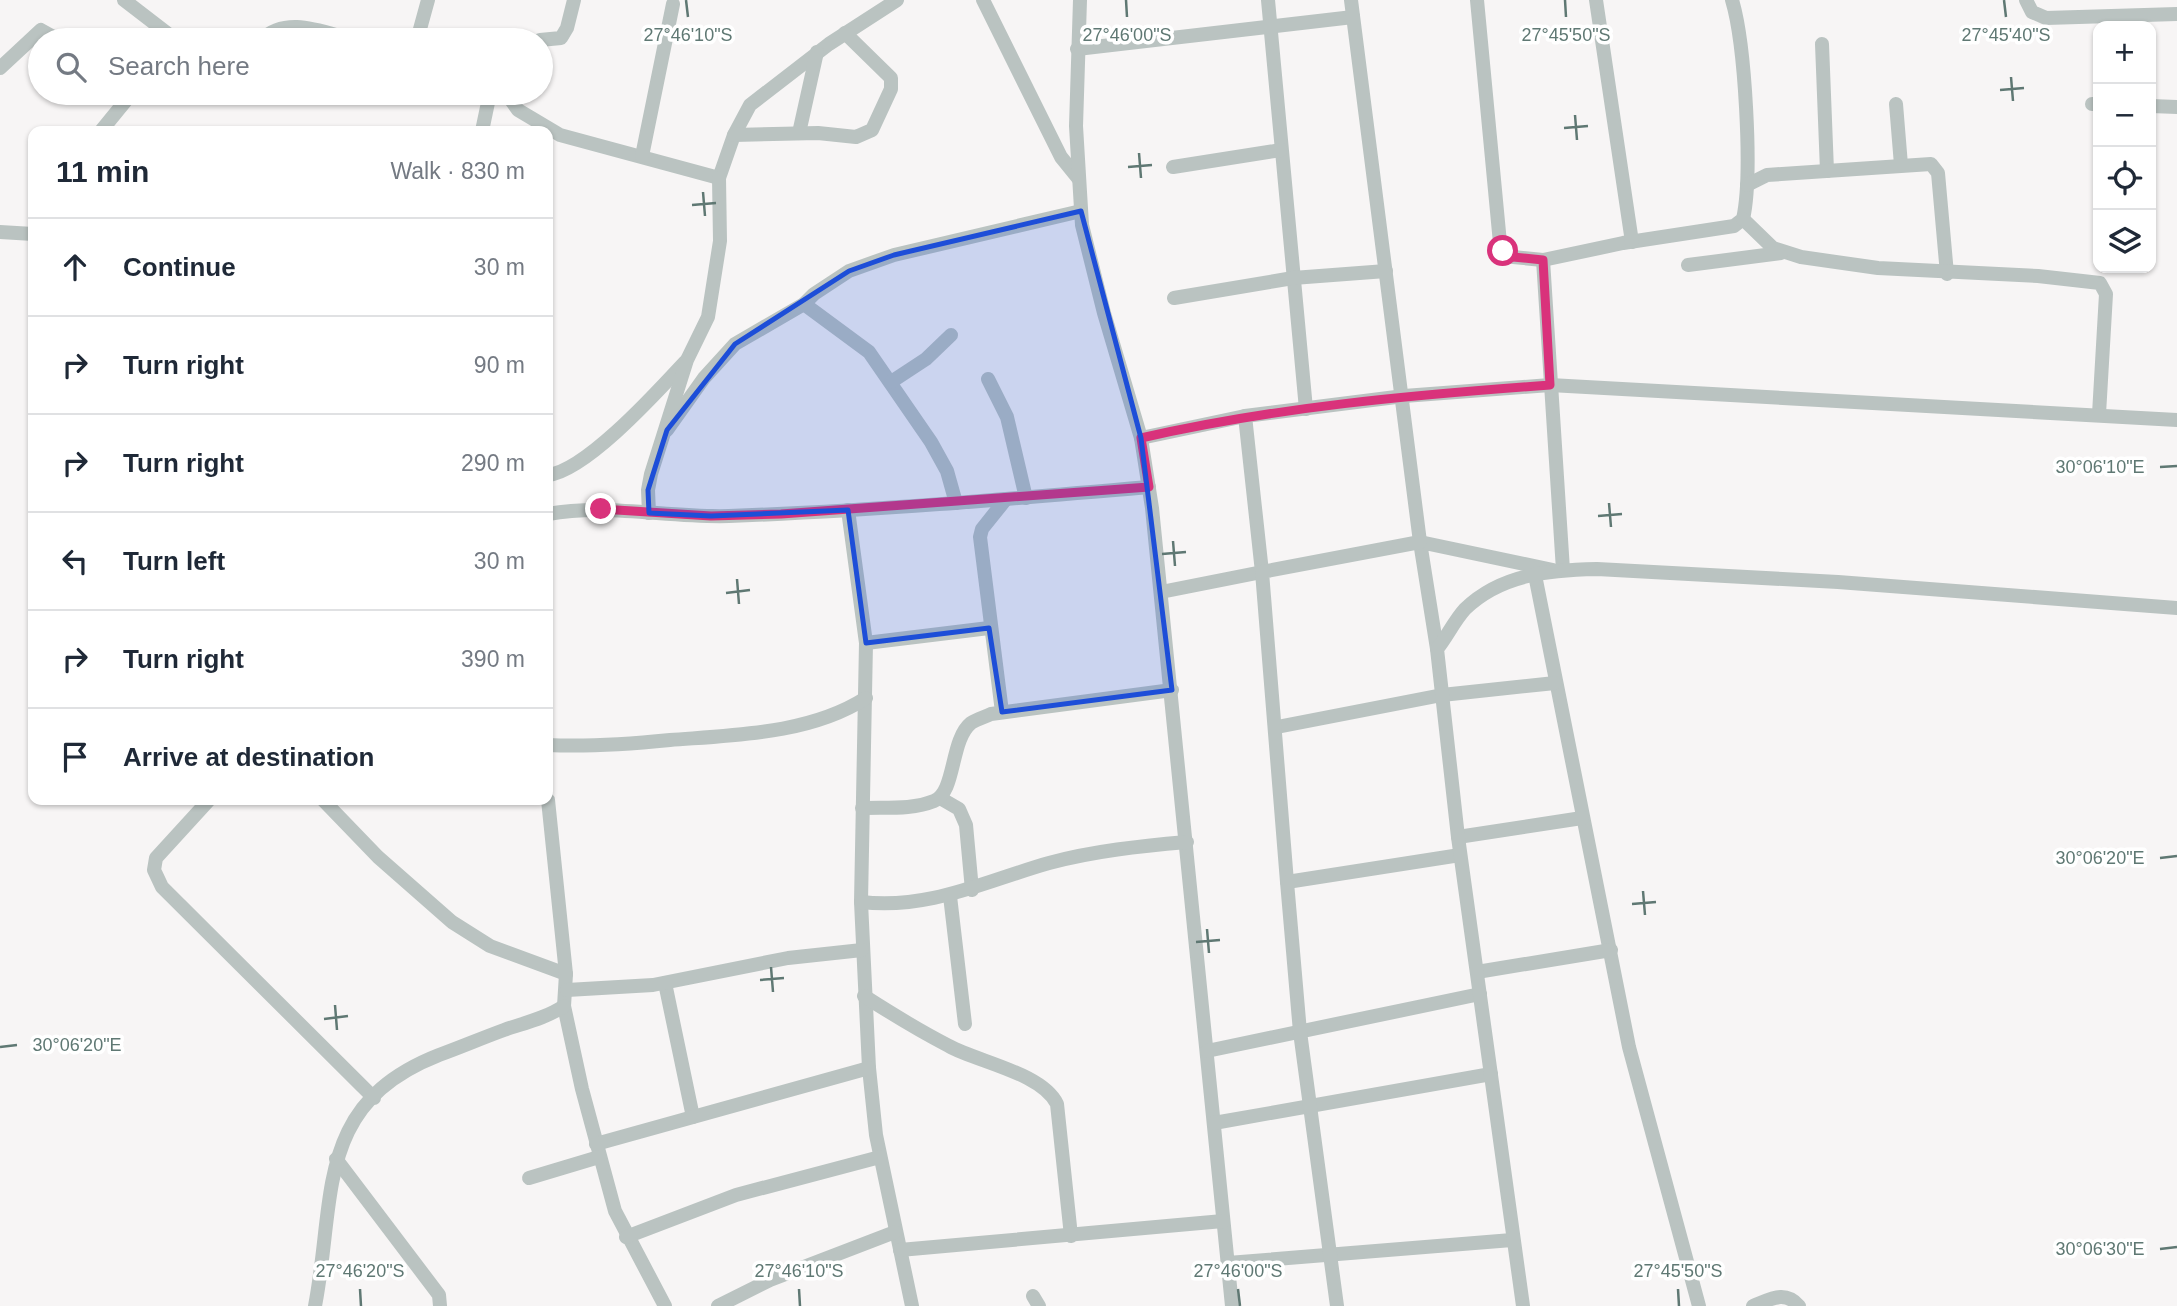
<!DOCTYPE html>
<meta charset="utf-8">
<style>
:root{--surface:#fff;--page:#f6f6f7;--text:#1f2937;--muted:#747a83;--line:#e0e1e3}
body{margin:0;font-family:Arial,sans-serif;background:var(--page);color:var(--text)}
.controls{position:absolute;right:21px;top:21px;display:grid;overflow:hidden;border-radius:14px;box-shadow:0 2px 5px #0004}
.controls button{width:63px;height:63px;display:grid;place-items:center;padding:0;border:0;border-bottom:2px solid var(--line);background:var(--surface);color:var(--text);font:35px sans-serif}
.stop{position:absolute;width:21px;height:21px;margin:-16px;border:5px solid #d9327b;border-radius:50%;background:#fff}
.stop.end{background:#d9327b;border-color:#fff;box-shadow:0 2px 7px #0008}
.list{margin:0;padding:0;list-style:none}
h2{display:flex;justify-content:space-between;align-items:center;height:91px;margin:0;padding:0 28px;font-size:30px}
h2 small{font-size:23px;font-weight:400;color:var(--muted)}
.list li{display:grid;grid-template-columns:46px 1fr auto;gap:21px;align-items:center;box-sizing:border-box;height:98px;padding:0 28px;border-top:2px solid var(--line)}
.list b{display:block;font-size:26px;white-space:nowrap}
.list em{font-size:23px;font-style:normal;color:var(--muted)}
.icon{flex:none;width:38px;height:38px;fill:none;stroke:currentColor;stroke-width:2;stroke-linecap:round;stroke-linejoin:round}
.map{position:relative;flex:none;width:2177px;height:1306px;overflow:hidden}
.search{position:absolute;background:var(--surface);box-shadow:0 2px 5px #0004;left:28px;top:28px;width:525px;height:77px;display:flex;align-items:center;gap:18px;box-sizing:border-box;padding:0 24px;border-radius:38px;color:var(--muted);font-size:26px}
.panel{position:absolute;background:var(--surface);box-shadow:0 2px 5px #0004;left:28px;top:126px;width:525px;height:679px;border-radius:14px}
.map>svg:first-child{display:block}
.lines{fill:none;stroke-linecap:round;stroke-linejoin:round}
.minor{stroke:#bac3c1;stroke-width:14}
.route{stroke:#d9327b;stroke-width:9}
.marked{fill:#1d4ed8;fill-opacity:0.2;stroke:#1d4ed8;stroke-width:5;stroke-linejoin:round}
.ticks{fill:none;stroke:#5f7873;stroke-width:2.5}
.ticks-label{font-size:18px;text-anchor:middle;fill:#5f7873;stroke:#fff;stroke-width:7;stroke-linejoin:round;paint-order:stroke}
</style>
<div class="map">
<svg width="2177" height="1306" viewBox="0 0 2177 1306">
<rect width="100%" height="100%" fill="#f7f5f5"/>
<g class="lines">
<g class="minor">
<polyline points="124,0 176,40"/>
<polyline points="983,0 1061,157 1078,178"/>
<polyline points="1080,0 1076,126 1082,225 1104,313 1141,438 1152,508 1232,1306"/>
<polyline points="1268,0 1306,409"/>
<path d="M1477 0 1500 243 1503 252 1513 257 1543 260 1623 243 1734 226 1743 219C1753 175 1745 43 1732 0"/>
<polyline points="1596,0 1632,242"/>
<polyline points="2026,0 2032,12 2046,18 2177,14"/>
<path d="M261 40C287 15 322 32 354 40"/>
<polyline points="417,40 428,0"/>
<polyline points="540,40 561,38 567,28 574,0"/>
<polyline points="1822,44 1827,171"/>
<polyline points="1077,49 1353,17"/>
<polyline points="0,68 41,30 59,40"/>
<polyline points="506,93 518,110 560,135 719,178 734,135 750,105 829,44 897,0"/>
<polyline points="1896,104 1901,165"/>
<polyline points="2092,104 2098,104"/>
<polyline points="2151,106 2177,107"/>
<polyline points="101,131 132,93"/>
<polyline points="482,131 490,93"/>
<polyline points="799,133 817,52"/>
<polyline points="734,135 818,133 856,137 872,130 891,89 891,78 845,33"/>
<polyline points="642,156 673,4"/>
<polyline points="1173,167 1281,150"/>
<polyline points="1747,185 1767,175 1931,164 1938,173 1947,274"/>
<polyline points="1743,219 1773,248 1801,257 1878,268 2038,276 2100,283 2106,294 2099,414"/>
<polyline points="0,232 33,234"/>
<polyline points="1543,260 1563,570"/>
<polyline points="1688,265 1781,253"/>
<polyline points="1174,298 1293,278 1386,271"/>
<polyline points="804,304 869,352 931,442 947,471 956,503"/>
<polyline points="988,379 1007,417 1026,498"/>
<polyline points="891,382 926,359 951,335"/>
<polyline points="667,430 704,378 735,344 804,304 814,294 849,271 894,255 1081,211"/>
<polyline points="1141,438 1245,416 1404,396 1550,385 2177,420"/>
<path d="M548 475C586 471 658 391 685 362"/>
<polyline points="848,510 866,643 861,902 869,1068 876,1135 912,1306"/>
<polyline points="649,513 648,490 651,474 687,360 708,317 720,241 719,178"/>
<path d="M548 514C608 503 668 518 729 516 869 511 1009 499 1149 487"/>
<polyline points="1535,575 1629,1047 1699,1306"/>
<polyline points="1161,592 1262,572 1245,416"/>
<polyline points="866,643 989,628"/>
<polyline points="1437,649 1420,542 1553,570"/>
<polyline points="1002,712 980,537 982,529 1006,499"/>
<polyline points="1277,727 1442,695 1555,683"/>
<path d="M548 745C589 747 630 744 670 740 735 735 810 734 866 698"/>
<polyline points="940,798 959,809 966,825 972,890"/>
<polyline points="209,800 156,858 154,870 162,887 374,1098"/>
<polyline points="323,800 378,857 452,922 490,946 566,974"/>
<polyline points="548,800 566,974 564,1006 582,1089 615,1211 665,1306"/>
<path d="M862 808C885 807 912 810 934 801 956 792 950 740 971 723 977 719 985 717 991 714L1172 690"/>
<polyline points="1458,837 1582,818"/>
<polyline points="1287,882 1262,572 1420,542 1351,0"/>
<polyline points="950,896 965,1024"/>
<path d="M861 902C930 910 985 881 1049 863 1093 851 1141 846 1187 842"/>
<polyline points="1477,972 1611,950"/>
<polyline points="665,983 693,1117"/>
<polyline points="567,990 653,985 788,958 862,950"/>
<path d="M864 996C892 1014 920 1031 949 1046 978 1062 1042 1073 1057 1104L1071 1236"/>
<polyline points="1207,1051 1480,994"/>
<polyline points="1214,1123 1491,1074"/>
<polyline points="596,1144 869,1068"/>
<polyline points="336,1159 439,1295 440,1306"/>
<polyline points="529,1178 599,1157"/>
<polyline points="626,1237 736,1195 880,1157"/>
<polyline points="900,1250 1223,1221"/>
<polyline points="1228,1263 1512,1240"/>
<polyline points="1033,1296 1039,1306"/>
<path d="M315 1306C336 1197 314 1104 439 1055 461 1047 482 1038 504 1030 524 1023 546 1018 564 1006"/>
<polyline points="718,1306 770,1280 895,1232"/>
<polyline points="1337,1306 1300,1032 1287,882 1460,855"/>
<path d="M1523 1306 1458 837 1437 649C1447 637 1454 621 1465 609 1501 574 1550 570 1597 569L1838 582 2177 608"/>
<path d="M1753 1306C1771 1299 1785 1290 1799 1306"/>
</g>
</g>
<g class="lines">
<path class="route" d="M601 509 711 516 781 514 1149 487 1141 438C1276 407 1412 395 1550 385L1543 260 1513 257 1503 251"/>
</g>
<path class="marked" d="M1081 211 1141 438 1172 690 1002 712 989 628 866 643 848 510 711 516 649 513 648 490 667 430 735 344 849 271 894 255Z"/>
<path class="ticks" d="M686 0 688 17M1126 0 1127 17M1565 0 1566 17M2004 0 2006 17M2011 77 2013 101M2000 90 2024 88M1575 115 1577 140M1564 128 1588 126M1139 153 1141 178M1128 167 1152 165M703 192 705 216M692 205 716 203M2160 467 2177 466M1609 503 1611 527M1598 516 1622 514M1173 541 1175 566M1162 554 1186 552M737 579 739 604M726 593 750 590M2160 858 2177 856M1643 891 1645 915M1632 904 1656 902M1207 929 1209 953M1196 942 1220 940M771 967 773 992M760 980 784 978M335 1005 337 1030M324 1019 348 1016M0 1047 17 1045M2160 1249 2177 1247M360 1289 361 1306M799 1289 800 1306M1238 1289 1240 1306M1678 1289 1679 1306"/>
<g class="ticks-label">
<text x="688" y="41">27°46'10"S</text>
<text x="1127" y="41">27°46'00"S</text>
<text x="1566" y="41">27°45'50"S</text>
<text x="2006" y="41">27°45'40"S</text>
<text x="2100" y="473">30°06'10"E</text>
<text x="2100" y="864">30°06'20"E</text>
<text x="77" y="1051">30°06'20"E</text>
<text x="2100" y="1255">30°06'30"E</text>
<text x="360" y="1277">27°46'20"S</text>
<text x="799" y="1277">27°46'10"S</text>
<text x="1238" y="1277">27°46'00"S</text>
<text x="1678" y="1277">27°45'50"S</text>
</g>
</svg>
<div class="controls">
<button>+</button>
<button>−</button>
<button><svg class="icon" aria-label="locate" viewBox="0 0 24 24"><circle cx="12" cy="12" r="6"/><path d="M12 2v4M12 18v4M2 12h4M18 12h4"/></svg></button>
<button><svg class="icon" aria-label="layers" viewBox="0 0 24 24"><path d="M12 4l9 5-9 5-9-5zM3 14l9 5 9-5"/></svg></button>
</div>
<div class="stop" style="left:1503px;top:251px"></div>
<div class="stop end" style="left:601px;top:509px"></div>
<div class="search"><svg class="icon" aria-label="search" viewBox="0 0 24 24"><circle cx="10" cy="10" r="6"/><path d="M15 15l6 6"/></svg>Search here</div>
<section class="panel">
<h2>11 min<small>Walk · 830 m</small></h2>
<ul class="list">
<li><svg class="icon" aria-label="ahead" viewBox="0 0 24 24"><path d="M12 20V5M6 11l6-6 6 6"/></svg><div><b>Continue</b></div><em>30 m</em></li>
<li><svg class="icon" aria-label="right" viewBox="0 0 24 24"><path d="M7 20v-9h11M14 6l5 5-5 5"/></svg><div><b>Turn right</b></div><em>90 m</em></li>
<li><svg class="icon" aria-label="right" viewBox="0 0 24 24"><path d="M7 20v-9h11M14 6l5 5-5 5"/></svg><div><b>Turn right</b></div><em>290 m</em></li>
<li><svg class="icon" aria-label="left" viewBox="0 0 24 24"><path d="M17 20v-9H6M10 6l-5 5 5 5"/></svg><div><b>Turn left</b></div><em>30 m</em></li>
<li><svg class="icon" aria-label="right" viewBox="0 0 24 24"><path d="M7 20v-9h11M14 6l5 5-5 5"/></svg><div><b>Turn right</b></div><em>390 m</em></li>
<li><svg class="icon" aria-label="arrive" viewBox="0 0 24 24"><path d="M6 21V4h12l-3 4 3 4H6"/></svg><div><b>Arrive at destination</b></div></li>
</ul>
</section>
</div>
